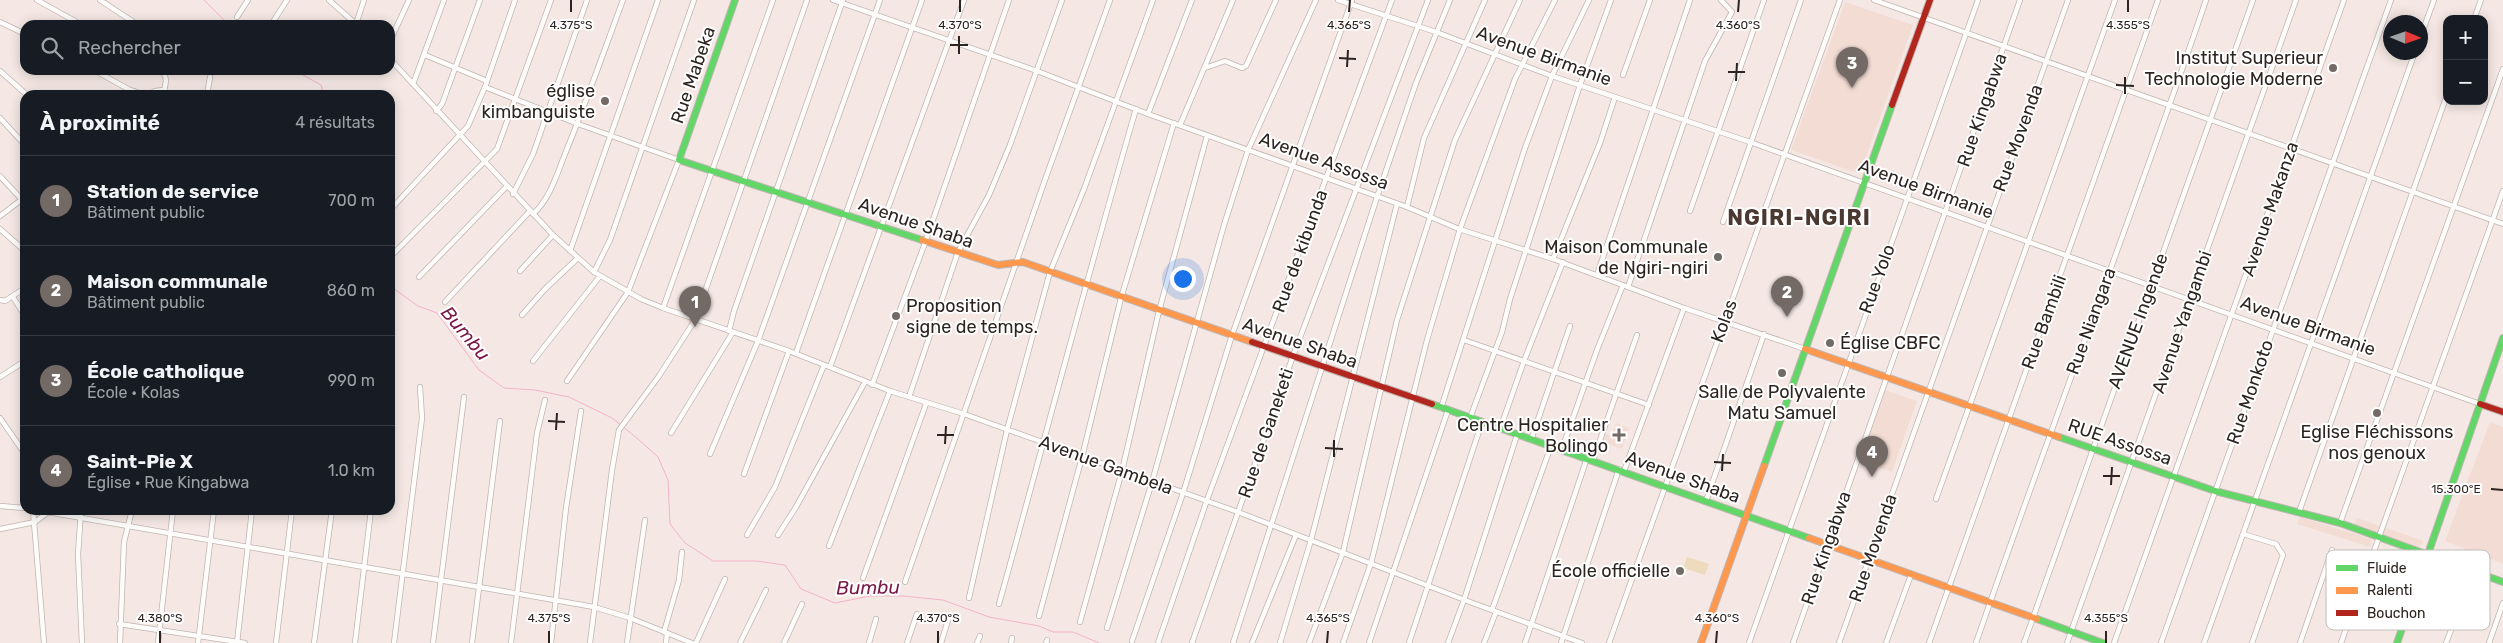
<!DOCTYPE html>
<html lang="fr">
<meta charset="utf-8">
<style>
:root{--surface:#171b24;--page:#20242c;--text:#f1f3f6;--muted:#9ea1a6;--line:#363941;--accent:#736965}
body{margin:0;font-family:Rubik,sans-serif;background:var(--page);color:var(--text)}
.controls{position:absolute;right:15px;top:15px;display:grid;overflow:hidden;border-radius:10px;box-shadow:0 2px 12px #0003}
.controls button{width:45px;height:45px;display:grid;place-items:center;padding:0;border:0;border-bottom:1px solid var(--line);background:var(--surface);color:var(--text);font:25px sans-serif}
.compass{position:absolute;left:2383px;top:15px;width:45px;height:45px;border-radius:50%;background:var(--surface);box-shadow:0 2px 12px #0003;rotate:92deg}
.you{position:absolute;left:1182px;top:278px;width:18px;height:18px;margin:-12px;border:4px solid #fff;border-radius:50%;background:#1a73e8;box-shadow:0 0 0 8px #1a73e833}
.badge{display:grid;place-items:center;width:32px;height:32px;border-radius:50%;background:var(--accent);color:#fff;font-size:16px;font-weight:700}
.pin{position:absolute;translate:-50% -41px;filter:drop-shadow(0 1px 2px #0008)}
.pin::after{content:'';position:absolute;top:26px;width:18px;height:15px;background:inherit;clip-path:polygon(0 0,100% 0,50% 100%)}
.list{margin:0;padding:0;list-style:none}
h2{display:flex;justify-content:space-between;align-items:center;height:65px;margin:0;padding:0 20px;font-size:21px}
h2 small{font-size:16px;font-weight:400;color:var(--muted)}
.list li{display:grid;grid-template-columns:32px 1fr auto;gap:15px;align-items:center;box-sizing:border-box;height:90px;padding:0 20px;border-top:1px solid var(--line)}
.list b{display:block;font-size:19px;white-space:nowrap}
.list p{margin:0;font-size:16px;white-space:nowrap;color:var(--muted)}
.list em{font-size:16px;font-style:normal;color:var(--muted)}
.icon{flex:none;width:28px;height:28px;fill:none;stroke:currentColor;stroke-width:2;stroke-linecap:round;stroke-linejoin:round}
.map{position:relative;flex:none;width:2503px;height:643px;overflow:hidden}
.search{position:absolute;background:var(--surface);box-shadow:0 2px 12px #0003;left:20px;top:20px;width:375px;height:55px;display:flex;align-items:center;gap:12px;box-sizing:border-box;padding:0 18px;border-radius:15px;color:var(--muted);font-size:19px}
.panel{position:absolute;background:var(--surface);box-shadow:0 2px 12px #0003;left:20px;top:90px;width:375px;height:425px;border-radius:15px}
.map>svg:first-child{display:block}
.built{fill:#f3dcd4}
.green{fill:#eedabd}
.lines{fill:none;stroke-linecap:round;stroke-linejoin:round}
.stream{stroke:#f3b2c7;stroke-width:1}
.street-casing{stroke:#bfb5b1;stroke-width:6}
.fast-casing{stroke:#bfb5b1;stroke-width:8}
.slow-casing{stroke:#bfb5b1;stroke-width:8}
.jam-casing{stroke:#bfb5b1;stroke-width:8}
.street{stroke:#fefcfb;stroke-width:4.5}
.fast{stroke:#63d668;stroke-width:6}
.slow{stroke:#ff974d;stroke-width:6}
.jam{stroke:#b3261e;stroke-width:6}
.ticks{fill:none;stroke:#2d2421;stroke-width:2}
.poi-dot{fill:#736965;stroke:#fff;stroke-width:2}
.labels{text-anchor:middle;stroke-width:4;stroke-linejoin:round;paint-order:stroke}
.street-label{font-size:18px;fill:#2d2421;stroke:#fff}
.poi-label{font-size:18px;fill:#2d2421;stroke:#fff;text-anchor:end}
.water-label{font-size:19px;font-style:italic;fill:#7a1746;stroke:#fff}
.district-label{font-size:22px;font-weight:bold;letter-spacing:1px;fill:#4b3831;stroke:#fff}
.key{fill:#fff;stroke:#c0bdbc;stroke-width:1}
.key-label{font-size:14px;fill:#2d2421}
.ticks-label{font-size:12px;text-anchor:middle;fill:#2d2421;stroke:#fff;stroke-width:4;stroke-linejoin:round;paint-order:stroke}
</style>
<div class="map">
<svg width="2503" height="643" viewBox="0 0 2503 643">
<rect width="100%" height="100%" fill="#f5e8e4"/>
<g class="built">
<polygon points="1845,2 1913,25 1860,174 1791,150"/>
<polygon points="1885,390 1917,401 1892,472 1860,461"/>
<polygon points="2490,422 2503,427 2503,564 2445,541"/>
<polygon points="1616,423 1629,428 1622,449 1603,442 1606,434 1611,436"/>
<polygon points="2300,517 2371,539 2370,547 2297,524"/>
<polygon points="2357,518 2421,540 2423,543 2418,547 2354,525"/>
</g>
<polygon class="green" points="1687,557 1709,564 1705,575 1683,568"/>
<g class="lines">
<g class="stream">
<polyline points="204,0 229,25"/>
<polyline points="294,70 321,85 324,95"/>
<polyline points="390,286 418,306 437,313 479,370 504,388 535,390 569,397 612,418 638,439 658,457 668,480 670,524 685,543 713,561 756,561 785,565 801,589 835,603 870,596 903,596 943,600 989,617 1039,626 1053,632 1073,632 1099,643"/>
</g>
<defs>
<g id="street">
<polyline points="37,0 82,25"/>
<polyline points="100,0 138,25"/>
<polyline points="329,0 357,25"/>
<polyline points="833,0 1037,71 1148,114 1407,207 1459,229 1553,259 1684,308 1805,349"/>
<polyline points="1338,0 1436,32 1552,76 1750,142 2480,404"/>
<polyline points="1874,0 2503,224"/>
<polyline points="237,17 248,0"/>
<polyline points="2474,19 2481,0"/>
<polyline points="0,22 25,34"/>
<polyline points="356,24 364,0"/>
<polyline points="271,25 287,0"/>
<polyline points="2420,38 2434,0"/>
<polyline points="390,41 409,0"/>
<polyline points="425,55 487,81"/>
<polyline points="390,59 553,235 594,272 641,299 663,308 789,351 890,391 964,414 1238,512 1470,602 1582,643"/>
<polyline points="1205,68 1225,61 1242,68 1246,66 1276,0"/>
<polyline points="94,70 128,89 145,95"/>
<path d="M161 70C169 77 165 86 163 95"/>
<polyline points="0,71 27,95"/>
<polyline points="1623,75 1650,0"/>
<polyline points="413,84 444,0"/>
<polyline points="485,87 578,124 679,160 628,292 567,381"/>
<polyline points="148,95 155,91 164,90"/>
<polyline points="207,95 210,77"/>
<polyline points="436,111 442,104 480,0"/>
<polyline points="1148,114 1192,0"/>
<polyline points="0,118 25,145"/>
<polyline points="1180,125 1233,0"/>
<polyline points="0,176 25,203"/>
<polyline points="513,194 533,154 587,0"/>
<polyline points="1407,207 1424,138 1485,0"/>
<polyline points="390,210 468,126 485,87 515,0"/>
<polyline points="1690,211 1764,0"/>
<path d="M533 214C550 199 557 174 565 154 586 103 604 51 623 0"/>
<polyline points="0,216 25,197"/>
<polyline points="1723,222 1801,0"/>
<polyline points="0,229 25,251"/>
<polyline points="570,251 658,0"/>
<polyline points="390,257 497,149 551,0"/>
<polyline points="1553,259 1600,143 1615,97"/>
<polyline points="520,271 553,235"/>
<polyline points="594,272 610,240 694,0"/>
<polyline points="1597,275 1690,0"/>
<polyline points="419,277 507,186"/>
<polyline points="1628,287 1705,61 1732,12 1721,0"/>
<polyline points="13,297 25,316"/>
<polyline points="0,300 5,301 25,288"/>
<polyline points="445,302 530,211"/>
<polyline points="663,308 773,0"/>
<polyline points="522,315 545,289 578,258"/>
<polyline points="729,331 734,311 843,0"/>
<polyline points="1464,340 1649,405"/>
<polyline points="796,353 922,0"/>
<polyline points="533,361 600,276"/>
<polyline points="830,367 964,0"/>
<polyline points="0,377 25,361"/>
<polyline points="872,385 925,243 1009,0"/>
<polyline points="909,397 958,252 989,195 1010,145 1062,0"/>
<polyline points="1441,408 1525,148 1552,76 1589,0"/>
<polyline points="0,418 25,454"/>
<polyline points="1470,418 1502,332 1510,299 1580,85 1611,0"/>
<polyline points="1500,429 1524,361 1563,262"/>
<polyline points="671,433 733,332"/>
<polyline points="1531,440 1570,326"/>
<polyline points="1562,449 1597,350 1623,285"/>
<polyline points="710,454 758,341 880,0"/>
<polyline points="1593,460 1637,335"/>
<polyline points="1624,471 1684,308"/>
<polyline points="744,474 789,351"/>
<polyline points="1936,499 2115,0"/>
<polyline points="1706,501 1764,334"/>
<polyline points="0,506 25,508"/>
<polyline points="33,510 44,643"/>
<polyline points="36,510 594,607 630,618 692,643"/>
<polyline points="81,510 78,554 82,643"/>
<polyline points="2299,512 2447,95"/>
<polyline points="2340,523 2503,69"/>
<polyline points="0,529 35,522 47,513"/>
<polyline points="2243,534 2276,544 2283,555 2252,643"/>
<polyline points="747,535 775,487 824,365"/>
<polyline points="778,535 796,507 865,382"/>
<polyline points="829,546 890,391"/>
<polyline points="863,578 926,404"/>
<polyline points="905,582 1046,177 1110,0"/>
<polyline points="969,598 1007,430 1050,272 1084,189 1153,0"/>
<path d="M999 604C1045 439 1088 273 1136 109"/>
<polyline points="1492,610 1551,446"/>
<polyline points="1039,616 1082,457 1121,298 1174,123"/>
<polyline points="1080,622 1122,471 1159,311 1207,136"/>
<polyline points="119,624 245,643"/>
<polyline points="1107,628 1152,482 1224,225 1248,150 1316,0"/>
<polyline points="664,632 679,580 682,552"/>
<polyline points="1132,641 1183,493 1232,335 1352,0"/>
<polyline points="120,643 124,542 132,510"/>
<polyline points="158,643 173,510"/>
<polyline points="198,643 214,510"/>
<polyline points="237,643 252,510"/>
<polyline points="276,643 292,510"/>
<polyline points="314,643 332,510"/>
<polyline points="355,643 371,510"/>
<polyline points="394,643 422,418 420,387"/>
<polyline points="433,643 464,397"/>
<polyline points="472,643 500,421"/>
<polyline points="511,643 537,433 545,400"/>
<polyline points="551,643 566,508 581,411"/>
<polyline points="590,643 612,470 619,430 659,376 695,320 807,0"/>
<polyline points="627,643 645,520"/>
<polyline points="666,643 667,633"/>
<polyline points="696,643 725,579"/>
<polyline points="740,643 766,590"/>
<polyline points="784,643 802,604"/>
<polyline points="869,643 876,619"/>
<polyline points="907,643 917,614"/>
<polyline points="941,643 949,617"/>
<polyline points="977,643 980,636"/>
<polyline points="1011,643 1012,638"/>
<polyline points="1046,643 1047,640"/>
<polyline points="1158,643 1207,500 1392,0"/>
<polyline points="1192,643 1293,356 1428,0"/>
<polyline points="1233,643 1377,197 1416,83 1450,0"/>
<polyline points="1252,643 1296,535"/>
<polyline points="1280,643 1311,540 1397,204"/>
<polyline points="1309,643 1343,552 1397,320 1455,140 1520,0"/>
<polyline points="1343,643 1371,563 1427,340 1460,229 1515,79 1555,0"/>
<polyline points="1369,643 1448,410"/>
<polyline points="1409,643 1482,422"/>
<polyline points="1448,643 1464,600 1517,435"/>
<polyline points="1484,643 1496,612"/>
<polyline points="1525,643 1587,458"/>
<polyline points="1561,643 1619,469"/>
<polyline points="1609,643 1840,0"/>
<polyline points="1749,643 1978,0"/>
<polyline points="1793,643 2020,0"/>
<polyline points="1839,643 2068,0"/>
<polyline points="1886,643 1911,575"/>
<polyline points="1929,643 2158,0"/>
<path d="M1976 643C2050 428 2133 215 2206 0"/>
<polyline points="2024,643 2253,0"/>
<polyline points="2067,643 2296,0"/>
<polyline points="2114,643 2344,0"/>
<polyline points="2161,643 2391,0"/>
<polyline points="2204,643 2415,52"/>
<polyline points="2300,643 2332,550"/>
<polyline points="2341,643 2503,191"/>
<polyline points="2446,643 2474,571"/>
<polyline points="2489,643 2503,603"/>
</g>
<g id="fast">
<polyline points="735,0 679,160 922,240"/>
<polyline points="1432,404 1809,538"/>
<polyline points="2059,437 2215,491 2340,523 2503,582"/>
<polyline points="1764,466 1892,105"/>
<polyline points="2037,619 2103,643"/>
<polyline points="2397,643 2503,338"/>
</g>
<g id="slow">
<polyline points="922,240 998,265 1023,262 1252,342"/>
<polyline points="1805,349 2059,437"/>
<polyline points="1809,538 2037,619"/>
<polyline points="1701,643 1764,466"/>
</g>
<g id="jam">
<polyline points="1892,105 1930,0"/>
<polyline points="1252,342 1432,404"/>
<polyline points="2480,404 2503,412"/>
</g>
</defs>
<use href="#street" class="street-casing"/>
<use href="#fast" class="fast-casing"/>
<use href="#slow" class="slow-casing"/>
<use href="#jam" class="jam-casing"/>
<use href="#street" class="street"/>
<use href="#fast" class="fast"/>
<use href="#slow" class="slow"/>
<use href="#jam" class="jam"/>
</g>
<path class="ticks" d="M571 12V0M960 12V0M1349 12 1350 0M1738 12 1739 0M2128 12V0M950 45H968M959 54V36M1339 58 1356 59M1347 67 1348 50M1728 72H1745M1736 81 1737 63M2116 85 2134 86M2125 94V77M548 421 565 422M556 430 557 413M937 435H954M945 444 946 426M1325 448 1343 449M1334 457V440M1714 462 1731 463M1722 471 1723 454M2103 476H2120M2111 485 2112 467M2491 489 2503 490M160 643V631M549 643V631M938 643V631M1327 643 1328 631M1716 643 1717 631M2106 643V631"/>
<g class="poi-dot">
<circle cx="2333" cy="68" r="5"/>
<circle cx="605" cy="101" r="5"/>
<circle cx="1718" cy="257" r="5"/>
<circle cx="896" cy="316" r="5"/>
<circle cx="1830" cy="343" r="5"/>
<circle cx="1782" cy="373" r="5"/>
<circle cx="2377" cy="413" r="5"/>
<path d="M1616.5 427.5h5v5h5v5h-5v5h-5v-5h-5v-5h5z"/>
<circle cx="1680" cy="571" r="5"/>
</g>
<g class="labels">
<g class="street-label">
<text transform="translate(1544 56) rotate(20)" y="6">Avenue Birmanie</text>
<text transform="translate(693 75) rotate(-71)" y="6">Rue Mabeka</text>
<text transform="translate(1982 110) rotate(-71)" y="6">Rue Kingabwa</text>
<text transform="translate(2018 138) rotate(-70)" y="6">Rue Movenda</text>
<text transform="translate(1324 161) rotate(20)" y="6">Avenue Assossa</text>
<text transform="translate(1926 189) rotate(20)" y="6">Avenue Birmanie</text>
<text transform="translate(2270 209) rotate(-71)" y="6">Avenue Makanza</text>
<text transform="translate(916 223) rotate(19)" y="6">Avenue Shaba</text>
<text transform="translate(1300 251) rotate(-70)" y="6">Rue de kibunda</text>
<text transform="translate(1877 279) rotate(-70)" y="6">Rue Yolo</text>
<text transform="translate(1724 321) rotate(-70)" y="6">Kolas</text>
<text transform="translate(2091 321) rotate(-70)" y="6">Rue Niangara</text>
<text transform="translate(2138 321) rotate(-70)" y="6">AVENUE Ingende</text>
<text transform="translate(2044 322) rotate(-70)" y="6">Rue Bambili</text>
<text transform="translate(2182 322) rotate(-71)" y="6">Avenue Yangambi</text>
<text transform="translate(2308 326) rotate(20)" y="6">Avenue Birmanie</text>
<text transform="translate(1300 343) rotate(19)" y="6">Avenue Shaba</text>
<text transform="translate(2250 392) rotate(-71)" y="6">Rue Monkoto</text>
<text transform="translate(1266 433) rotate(-71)" y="6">Rue de Ganeketi</text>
<text transform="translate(2120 442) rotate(19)" y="6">RUE Assossa</text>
<text transform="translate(1106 465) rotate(20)" y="6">Avenue Gambela</text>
<text transform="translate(1683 477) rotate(20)" y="6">Avenue Shaba</text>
<text transform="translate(1826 548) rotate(-71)" y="6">Rue Kingabwa</text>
<text transform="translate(1873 548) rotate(-71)" y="6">Rue Movenda</text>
</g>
<g class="poi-label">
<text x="2323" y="64">Institut Superieur<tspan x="2323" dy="21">Technologie Moderne</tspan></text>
<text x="595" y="97">église<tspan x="595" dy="21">kimbanguiste</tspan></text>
<text x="1708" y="253">Maison Communale<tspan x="1708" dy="21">de Ngiri-ngiri</tspan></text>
<text x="906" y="312" text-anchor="start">Proposition<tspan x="906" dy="21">signe de temps.</tspan></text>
<text x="1840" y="349" text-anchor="start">Église CBFC</text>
<text x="1782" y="398" text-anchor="middle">Salle de Polyvalente<tspan x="1782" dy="21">Matu Samuel</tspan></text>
<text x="1608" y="431">Centre Hospitalier<tspan x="1608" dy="21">Bolingo</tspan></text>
<text x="2377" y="438" text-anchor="middle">Eglise Fléchissons<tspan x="2377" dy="21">nos genoux</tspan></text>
<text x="1670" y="577">École officielle</text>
</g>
<g class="water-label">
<text transform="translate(466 333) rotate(50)" y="7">Bumbu</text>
<text transform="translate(868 587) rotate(-1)" y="7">Bumbu</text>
</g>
<g class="district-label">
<text x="1799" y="225">NGIRI-NGIRI</text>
</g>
</g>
<rect x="2326" y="550" width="164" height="80" rx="8" class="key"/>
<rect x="2336" y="565" width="22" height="6" fill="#63d668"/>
<rect x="2336" y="587" width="22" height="7" fill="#ff974d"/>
<rect x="2336" y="610" width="22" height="6" fill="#b3261e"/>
<g class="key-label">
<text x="2367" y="573">Fluide</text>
<text x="2367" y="595">Ralenti</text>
<text x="2367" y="618">Bouchon</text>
</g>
<g class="ticks-label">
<text x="571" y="29">4.375°S</text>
<text x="960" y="29">4.370°S</text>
<text x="1349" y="29">4.365°S</text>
<text x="1738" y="29">4.360°S</text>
<text x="2128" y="29">4.355°S</text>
<text x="2456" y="493">15.300°E</text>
<text x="160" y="622">4.380°S</text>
<text x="549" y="622">4.375°S</text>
<text x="938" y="622">4.370°S</text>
<text x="1328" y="622">4.365°S</text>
<text x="1717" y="622">4.360°S</text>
<text x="2106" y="622">4.355°S</text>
</g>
</svg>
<div class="controls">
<button>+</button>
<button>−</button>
</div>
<svg class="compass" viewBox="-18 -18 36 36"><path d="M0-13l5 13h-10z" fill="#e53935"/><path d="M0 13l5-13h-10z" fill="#9ea1a6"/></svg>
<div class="you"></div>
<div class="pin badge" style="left:695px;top:327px">1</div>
<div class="pin badge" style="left:1787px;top:317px">2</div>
<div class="pin badge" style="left:1852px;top:88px">3</div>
<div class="pin badge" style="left:1872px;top:477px">4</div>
<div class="search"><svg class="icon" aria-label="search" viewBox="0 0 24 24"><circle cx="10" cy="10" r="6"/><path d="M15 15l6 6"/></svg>Rechercher</div>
<section class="panel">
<h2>À proximité<small>4 résultats</small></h2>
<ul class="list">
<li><span class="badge">1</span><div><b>Station de service</b><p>Bâtiment public</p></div><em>700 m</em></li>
<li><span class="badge">2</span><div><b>Maison communale</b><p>Bâtiment public</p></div><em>860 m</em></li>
<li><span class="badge">3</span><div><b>École catholique</b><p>École · Kolas</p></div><em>990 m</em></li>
<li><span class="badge">4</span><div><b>Saint-Pie X</b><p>Église · Rue Kingabwa</p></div><em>1.0 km</em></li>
</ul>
</section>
</div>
